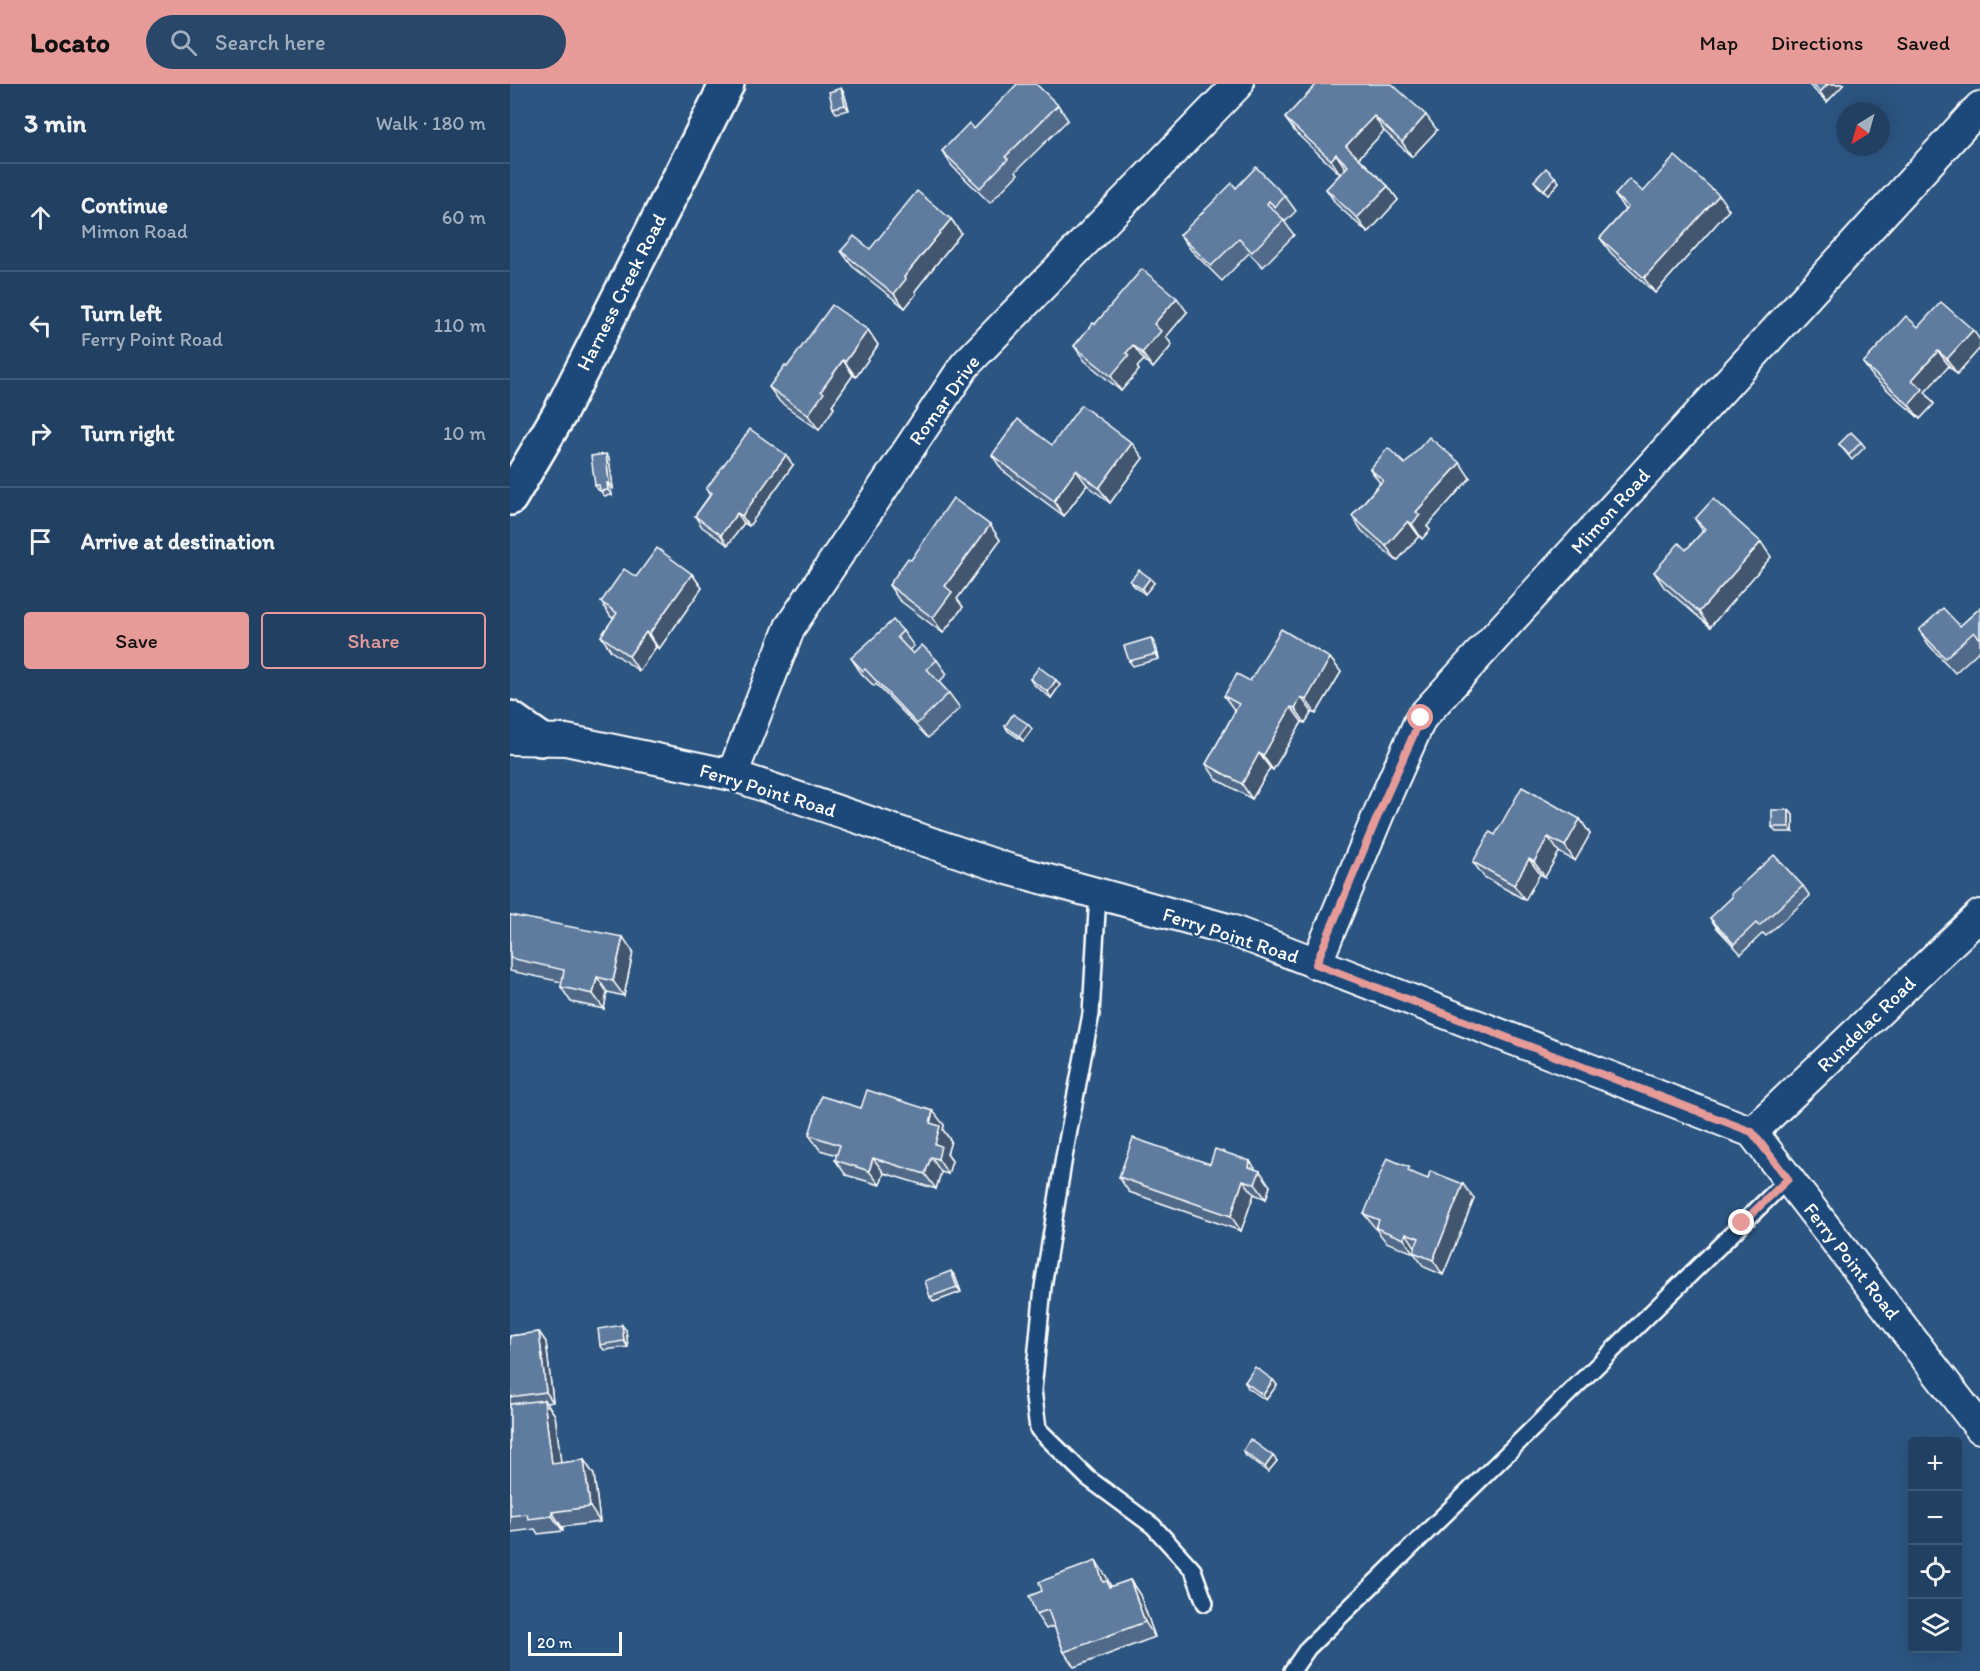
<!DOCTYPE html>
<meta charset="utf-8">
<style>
:root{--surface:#214062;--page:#294768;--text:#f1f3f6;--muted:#a2afbe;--line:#3e5977;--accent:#e69b98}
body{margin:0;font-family:Itim,sans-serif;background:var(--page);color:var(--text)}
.controls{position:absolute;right:18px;bottom:18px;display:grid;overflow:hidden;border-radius:6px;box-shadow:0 6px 24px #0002}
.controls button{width:54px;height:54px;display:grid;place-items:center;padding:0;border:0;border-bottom:2px solid var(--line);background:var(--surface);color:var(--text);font:30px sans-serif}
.compass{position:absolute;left:1326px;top:18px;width:54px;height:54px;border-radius:50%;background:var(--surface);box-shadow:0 6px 24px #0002;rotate:217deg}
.scale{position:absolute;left:18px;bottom:15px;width:94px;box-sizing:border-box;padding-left:6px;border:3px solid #fff;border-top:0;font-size:16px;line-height:21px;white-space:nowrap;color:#fff;-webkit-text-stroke:4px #1f4a7a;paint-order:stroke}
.stop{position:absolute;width:18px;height:18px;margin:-14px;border:4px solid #e69b98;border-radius:50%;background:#fff}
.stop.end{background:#e69b98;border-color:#fff;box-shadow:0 2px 6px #0008}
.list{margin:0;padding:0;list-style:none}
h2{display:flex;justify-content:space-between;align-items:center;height:78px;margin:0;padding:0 24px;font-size:26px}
h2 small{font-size:20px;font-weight:400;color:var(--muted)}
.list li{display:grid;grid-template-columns:39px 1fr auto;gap:18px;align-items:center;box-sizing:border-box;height:108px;padding:0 24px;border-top:2px solid var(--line)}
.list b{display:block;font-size:22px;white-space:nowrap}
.list p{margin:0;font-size:20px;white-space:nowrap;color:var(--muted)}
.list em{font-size:20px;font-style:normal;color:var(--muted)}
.actions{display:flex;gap:12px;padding:18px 24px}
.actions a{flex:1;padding:14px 0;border:2px solid var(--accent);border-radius:6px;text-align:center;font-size:21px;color:var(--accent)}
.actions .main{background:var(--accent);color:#111}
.icon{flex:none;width:33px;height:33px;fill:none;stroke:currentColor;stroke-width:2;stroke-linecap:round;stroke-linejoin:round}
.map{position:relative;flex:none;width:1470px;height:1587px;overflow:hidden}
header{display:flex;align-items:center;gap:36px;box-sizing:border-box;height:84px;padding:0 30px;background:var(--accent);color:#111}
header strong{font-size:28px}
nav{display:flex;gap:33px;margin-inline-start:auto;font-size:21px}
.search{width:420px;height:54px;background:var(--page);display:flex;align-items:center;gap:15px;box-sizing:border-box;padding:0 21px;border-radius:33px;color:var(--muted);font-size:22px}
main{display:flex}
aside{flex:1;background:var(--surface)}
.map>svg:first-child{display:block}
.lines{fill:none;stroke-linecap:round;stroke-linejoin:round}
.lane-casing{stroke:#fff;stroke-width:20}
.street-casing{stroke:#fff;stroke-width:34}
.secondary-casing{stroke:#fff;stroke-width:38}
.lane{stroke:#1f4a7a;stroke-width:15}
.street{stroke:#1f4a7a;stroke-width:30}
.secondary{stroke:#1f4a7a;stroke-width:33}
.wall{fill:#516b89;stroke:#fff;stroke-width:1.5}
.shaded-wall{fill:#42576f;stroke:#fff;stroke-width:1.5}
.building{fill:#5e7c9f;stroke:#fff;stroke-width:1.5}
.route{stroke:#e69b98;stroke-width:8}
.labels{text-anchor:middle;stroke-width:4.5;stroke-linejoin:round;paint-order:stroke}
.street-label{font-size:20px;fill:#fff;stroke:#1f4a7a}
</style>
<header>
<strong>Locato</strong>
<div class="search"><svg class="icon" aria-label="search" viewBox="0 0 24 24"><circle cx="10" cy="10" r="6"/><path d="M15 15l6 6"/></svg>Search here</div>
<nav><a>Map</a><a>Directions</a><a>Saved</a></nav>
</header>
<main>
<aside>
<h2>3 min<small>Walk · 180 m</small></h2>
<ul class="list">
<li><svg class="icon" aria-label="ahead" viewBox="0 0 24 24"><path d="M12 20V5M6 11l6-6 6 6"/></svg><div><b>Continue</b><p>Mimon Road</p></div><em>60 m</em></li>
<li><svg class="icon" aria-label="left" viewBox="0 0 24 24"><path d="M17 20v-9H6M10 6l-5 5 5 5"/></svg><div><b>Turn left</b><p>Ferry Point Road</p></div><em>110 m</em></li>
<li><svg class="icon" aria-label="right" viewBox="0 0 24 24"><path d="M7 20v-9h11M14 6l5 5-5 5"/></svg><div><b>Turn right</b></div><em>10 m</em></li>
<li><svg class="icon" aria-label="arrive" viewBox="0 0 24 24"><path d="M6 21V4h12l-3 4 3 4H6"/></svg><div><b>Arrive at destination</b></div></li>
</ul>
<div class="actions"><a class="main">Save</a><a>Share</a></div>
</aside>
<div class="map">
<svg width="1470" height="1587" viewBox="0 0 1470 1587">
<rect width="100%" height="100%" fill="#2c5582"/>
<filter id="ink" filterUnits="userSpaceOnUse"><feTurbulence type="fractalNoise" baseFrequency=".0167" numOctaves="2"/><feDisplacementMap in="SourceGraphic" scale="12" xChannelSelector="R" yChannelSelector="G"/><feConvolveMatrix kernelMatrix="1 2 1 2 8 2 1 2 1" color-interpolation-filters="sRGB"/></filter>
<g filter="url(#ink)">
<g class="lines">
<defs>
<g id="lane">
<polyline points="588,810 581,930 554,1073 533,1203 523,1306 528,1345 578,1394 643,1442 683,1486 695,1519"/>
<polyline points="782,1587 798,1564 1278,1095"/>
</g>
<g id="street">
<polyline points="0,655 56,656 222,691 498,785 721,846 1242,1048 1470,1344"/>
<polyline points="222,691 280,543 455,281 728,0"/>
<polyline points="806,880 874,717 911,634 1470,23"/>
<polyline points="1242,1048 1470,831"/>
</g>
<g id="secondary">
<polyline points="0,414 50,329 217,0"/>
<polyline points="0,634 30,655"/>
</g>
</defs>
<use href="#lane" class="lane-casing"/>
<use href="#street" class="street-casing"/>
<use href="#secondary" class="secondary-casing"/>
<use href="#lane" class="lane"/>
<use href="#street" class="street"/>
<use href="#secondary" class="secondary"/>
</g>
<g class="wall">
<polygon points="807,0 927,46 902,73 874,47 849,74 878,102 888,116 858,149 826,120 816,105 830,90 786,49 775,34"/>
<polygon points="1298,0 1334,0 1317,18"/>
<polygon points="334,9 339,26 326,29 323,24"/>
<polygon points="548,21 558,36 506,87 508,90 480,119 442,82 432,67 464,45"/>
<polygon points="1045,93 1049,98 1038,111 1028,102 1024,97"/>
<polygon points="726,104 775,112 786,127 775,138 774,137 784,151 753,183 739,169 712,197 681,166 670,151"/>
<polygon points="1133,108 1219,126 1145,209 1101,169 1090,154 1115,126 1105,111"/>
<polygon points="441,135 451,149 405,207 406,210 395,224 342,182 331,167 360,165"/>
<polygon points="677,228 656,253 662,261 643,284 634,276 627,283 629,286 611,307 575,277 564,262 585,240"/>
<polygon points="1408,243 1470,256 1470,264 1447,290 1439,282 1415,308 1424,320 1410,335 1364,294 1353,279"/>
<polygon points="358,246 368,261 346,293 343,291 322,321 324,324 309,346 270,318 259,303 277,283"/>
<polygon points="1351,358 1355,363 1342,376 1329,360"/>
<polygon points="542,361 633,374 600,419 577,401 554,432 492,386 482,371"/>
<polygon points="99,375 103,404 101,405 102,411 94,412 90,406 88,406 85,401"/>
<polygon points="895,380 960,394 917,442 920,446 912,455 909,452 887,477 852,447 842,432 870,399 860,385"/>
<polygon points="283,381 239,442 234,439 218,461 192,443 185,432 200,411 196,405"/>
<polygon points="1185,435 1261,473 1200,543 1154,503 1144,488 1176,466 1193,447"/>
<polygon points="480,441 490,456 447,515 453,523 433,549 389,516 379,501 401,476"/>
<polygon points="182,490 192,504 149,565 146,563 129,587 101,567 91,552 104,534 101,533 91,518 126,493"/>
<polygon points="620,497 644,499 635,510 624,502"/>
<polygon points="1470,524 1470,566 1445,589 1419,561 1409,546 1450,542"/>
<polygon points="393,547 404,562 399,566 403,570 427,576 437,590 429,598 439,609 450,624 418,654 366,600 364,602 351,589 341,574"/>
<polygon points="645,559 649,575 623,582 619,577"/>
<polygon points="820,574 831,588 806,630 802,628 795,639 792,638 763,686 760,684 742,715 706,695 696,680 725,627 714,612 740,597"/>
<polygon points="520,595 546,596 550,601 541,614 523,600"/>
<polygon points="495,642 522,645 513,657 498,647"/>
<polygon points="1279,726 1283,731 1283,748 1266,748 1262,743"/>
<polygon points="1070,735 1080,750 1065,777 1049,768 1035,793 1030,790 1015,816 974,793 963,778 985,751"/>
<polygon points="1293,802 1300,812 1256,852 1253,849 1231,870 1207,844 1200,834"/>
<polygon points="0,831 123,868 114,912 97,908 94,925 61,918 51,903 52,898 0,887"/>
<polygon points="351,1024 434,1041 433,1046 441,1057 437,1070 442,1077 438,1090 431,1088 426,1105 374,1089 370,1101 336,1091 325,1076 327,1071 310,1066 299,1051"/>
<polygon points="700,1080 745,1086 760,1102 756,1115 744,1110 731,1147 619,1108 609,1093"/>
<polygon points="964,1115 933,1191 914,1183 904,1169 876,1158 854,1130"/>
<polygon points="445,1192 451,1208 424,1218 420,1213"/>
<polygon points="116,1246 118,1263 94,1266 90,1261"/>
<polygon points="29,1248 36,1258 43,1318 37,1319 45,1331 51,1379 74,1376 84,1391 90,1438 52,1443 53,1447 28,1450 25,1445 2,1448 0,1445 0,1252"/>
<polygon points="763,1296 767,1301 756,1316 738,1304 735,1298"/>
<polygon points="733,1367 763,1372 767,1377 758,1388 736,1372"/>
<polygon points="596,1492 601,1503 620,1496 630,1511 645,1553 564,1583 554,1568 544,1542 536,1545 526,1530"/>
</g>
<g class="shaded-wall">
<polygon points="1318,0 1334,0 1317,18 1310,8"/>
<polygon points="331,4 334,9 339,26 335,21"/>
<polygon points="916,31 927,46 902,73 892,58"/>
<polygon points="864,32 874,47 846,77 836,62"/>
<polygon points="826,70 836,85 831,91 821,76"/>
<polygon points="1045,93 1049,98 1038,111 1034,106"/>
<polygon points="878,102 888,116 858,149 847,134"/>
<polygon points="1209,111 1219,126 1145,209 1134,194"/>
<polygon points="441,135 451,149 405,207 406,210 395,224 384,210 394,193"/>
<polygon points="667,214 677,228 656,253 662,261 643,284 632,269 644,240"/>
<polygon points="358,246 368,261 346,293 335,278"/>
<polygon points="1463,246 1470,256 1470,264 1447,290 1437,275"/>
<polygon points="623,261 634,276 627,283 629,286 611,307 601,292 616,269"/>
<polygon points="1428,267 1439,282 1415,308 1424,320 1410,335 1399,321 1402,296"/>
<polygon points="333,276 343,291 322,321 324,324 309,346 298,331 311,307"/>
<polygon points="622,359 633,374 600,419 589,404"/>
<polygon points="96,370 99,375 103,404 99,399"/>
<polygon points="276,371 283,381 239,442 232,432"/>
<polygon points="950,379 960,394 917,442 920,446 912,455 902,440 906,428"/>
<polygon points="566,386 577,401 554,432 544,417"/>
<polygon points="97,399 101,405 102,411 98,406"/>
<polygon points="227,429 234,439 218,461 211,451"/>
<polygon points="898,437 909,452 887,477 876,462"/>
<polygon points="480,441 490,456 447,515 453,523 433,549 423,534 435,502"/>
<polygon points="1251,458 1261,473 1200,543 1189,528"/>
<polygon points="182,490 192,504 149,565 139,550"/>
<polygon points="640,494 644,499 635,510 632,505"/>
<polygon points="136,548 146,563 129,587 119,572"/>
<polygon points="641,554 645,559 649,575 646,570"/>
<polygon points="820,574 831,588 806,630 796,616"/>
<polygon points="546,596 550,601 541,614 538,608"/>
<polygon points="791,613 802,628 795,639 785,624"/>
<polygon points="781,623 792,638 763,686 753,672"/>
<polygon points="518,640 522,645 513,657 509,652"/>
<polygon points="749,669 760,684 742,715 732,700"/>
<polygon points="1279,726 1283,731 1283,748 1279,743"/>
<polygon points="1070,735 1080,750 1065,777 1055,762"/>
<polygon points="1038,753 1049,768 1035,793 1024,778"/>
<polygon points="1019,775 1030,790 1015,816 1004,801"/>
<polygon points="113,853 123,868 114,912 103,897"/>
<polygon points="87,893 97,908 94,925 83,910"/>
<polygon points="423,1027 434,1041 433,1046 441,1057 437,1070 442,1077 438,1090 428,1075 420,1039"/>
<polygon points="421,1073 431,1088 426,1105 415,1090"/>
<polygon points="363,1074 374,1089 370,1101 359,1087"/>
<polygon points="740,1077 749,1090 750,1087 760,1102 756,1115 745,1100 739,1083"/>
<polygon points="733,1096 744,1110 731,1147 721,1132"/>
<polygon points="953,1100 964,1115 933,1191 923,1176"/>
<polygon points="896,1149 906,1164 903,1168 904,1170 894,1155"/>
<polygon points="441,1187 445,1192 451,1208 447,1203"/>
<polygon points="112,1241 116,1246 118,1263 114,1257"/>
<polygon points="29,1248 36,1258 43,1318 36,1308"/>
<polygon points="763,1296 767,1301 756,1316 753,1311"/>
<polygon points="34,1316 45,1331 53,1395 42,1380"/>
<polygon points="763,1372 767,1377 758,1388 755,1383"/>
<polygon points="74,1376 84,1391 90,1438 80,1423"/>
<polygon points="42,1428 52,1443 53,1447 42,1432"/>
<polygon points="586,1477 596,1492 600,1501 607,1512 593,1498"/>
<polygon points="620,1496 630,1511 645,1553 635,1538"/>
</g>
<g class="building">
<polygon points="507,0 526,0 548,21 495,73 498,75 470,104 432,67 459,39 464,45"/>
<polygon points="807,0 882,0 916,31 892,58 864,32 836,62 878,102 847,134 816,105 838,82 826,70 821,76 775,34"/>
<polygon points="1302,0 1318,0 1310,8"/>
<polygon points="331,4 335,21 323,24 319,8"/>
<polygon points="1165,72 1209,111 1134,194 1090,154 1118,123 1105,111 1119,95 1133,108"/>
<polygon points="746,83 775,112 765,123 759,117 757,120 774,136 742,168 729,155 701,182 670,151 722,99 726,104"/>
<polygon points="1036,84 1045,93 1034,106 1024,97"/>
<polygon points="407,107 441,135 394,193 396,195 384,210 331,167 344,152 360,165"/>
<polygon points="632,185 667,214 644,240 651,247 632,269 623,261 616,269 619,271 601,292 564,262 583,239 585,240"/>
<polygon points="1431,218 1463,246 1437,275 1428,267 1402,296 1413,305 1399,321 1353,279 1396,232 1408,243"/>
<polygon points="322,221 358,246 335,278 333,276 311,307 314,309 298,331 259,303 275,281 277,283"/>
<polygon points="571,321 622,359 589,404 566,386 544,417 482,371 508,335 542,361"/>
<polygon points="240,345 276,371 232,432 227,429 211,451 185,432 202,409 196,405"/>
<polygon points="1341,348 1351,358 1339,371 1329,360"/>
<polygon points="919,353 950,379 906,428 910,431 902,440 898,437 876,462 842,432 873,396 860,385 878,364 895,380"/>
<polygon points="96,370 99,399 97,399 98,406 90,407 89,401 85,401 81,372"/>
<polygon points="443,414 480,441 435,502 442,508 423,534 379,501 398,474 401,476"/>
<polygon points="1203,415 1251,458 1189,528 1144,488 1169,459 1176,466 1195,445 1185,435"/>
<polygon points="147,464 182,490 139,550 136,548 119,572 91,552 107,529 91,518 114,485 126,493"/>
<polygon points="629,486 640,494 632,505 620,497"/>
<polygon points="1433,524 1450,542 1470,524 1470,555 1464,548 1435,574 1409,546"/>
<polygon points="383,536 393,547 387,553 403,570 412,561 427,576 417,585 439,609 407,640 355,585 353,587 341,574"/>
<polygon points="771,545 820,574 796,616 791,613 785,624 781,623 753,672 749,669 732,700 696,680 729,620 714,612 727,590 740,597"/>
<polygon points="641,554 646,570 619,577 614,562"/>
<polygon points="529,583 546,596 538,608 520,595"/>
<polygon points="503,630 518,640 509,652 495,642"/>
<polygon points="1012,703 1070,735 1055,762 1038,753 1024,778 1019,775 1004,801 963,778 980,748 985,751"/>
<rect x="1262" y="726" width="17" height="17"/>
<polygon points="1264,771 1293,802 1249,842 1246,839 1224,860 1200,834 1222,813 1221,810"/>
<polygon points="0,831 113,853 103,897 87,893 83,910 51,903 54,886 0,874"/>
<polygon points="357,1006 423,1027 420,1039 430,1042 425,1060 431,1062 428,1075 421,1073 415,1090 363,1074 359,1087 325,1076 330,1061 299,1051 311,1012 351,1024"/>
<polygon points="623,1054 700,1080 705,1065 740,1077 739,1083 750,1087 745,1100 733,1096 721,1132 609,1093"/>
<polygon points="877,1074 896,1082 899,1083 898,1087 918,1095 920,1087 953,1100 923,1176 903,1168 909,1154 896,1149 894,1155 866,1144 869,1136 854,1130"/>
<polygon points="441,1187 447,1203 420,1213 415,1197"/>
<polygon points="112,1241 114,1257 90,1261 88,1245"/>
<polygon points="29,1248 36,1308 0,1313 0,1252"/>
<polygon points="745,1283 763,1296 753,1311 735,1298"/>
<polygon points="34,1316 42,1380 74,1376 80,1423 42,1428 42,1432 18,1435 17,1430 0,1432 0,1320"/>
<polygon points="740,1355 763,1372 755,1383 733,1367"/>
<polygon points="586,1477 593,1498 597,1497 599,1503 620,1496 635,1538 554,1568 538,1526 526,1530 519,1512 532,1507 529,1498"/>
</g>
</g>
<g class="lines" filter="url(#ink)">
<polyline class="route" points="911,634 874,717 806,880 1242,1048 1278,1095 1232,1139"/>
</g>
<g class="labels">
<g class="street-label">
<text transform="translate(111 208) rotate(-63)" y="7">Harness Creek Road</text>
<text transform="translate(434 316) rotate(-54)" y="7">Romar Drive</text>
<text transform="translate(1100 427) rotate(-48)" y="7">Mimon Road</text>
<text transform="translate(258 706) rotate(17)" y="7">Ferry Point Road</text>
<text transform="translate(721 851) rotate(18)" y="7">Ferry Point Road</text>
<text transform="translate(1356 940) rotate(-44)" y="7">Rundelac Road</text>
<text transform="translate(1342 1177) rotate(52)" y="7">Ferry Point Road</text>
</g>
</g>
</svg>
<div class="controls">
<button>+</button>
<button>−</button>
<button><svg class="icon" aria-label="locate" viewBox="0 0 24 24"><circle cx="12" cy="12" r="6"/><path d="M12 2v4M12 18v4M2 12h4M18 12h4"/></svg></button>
<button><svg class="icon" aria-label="layers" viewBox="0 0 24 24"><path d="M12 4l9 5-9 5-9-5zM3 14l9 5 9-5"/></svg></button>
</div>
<svg class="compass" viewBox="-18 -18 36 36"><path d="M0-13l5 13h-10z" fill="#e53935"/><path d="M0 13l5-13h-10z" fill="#a2afbe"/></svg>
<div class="scale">20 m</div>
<div class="stop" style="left:911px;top:634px"></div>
<div class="stop end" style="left:1232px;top:1139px"></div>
</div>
</main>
